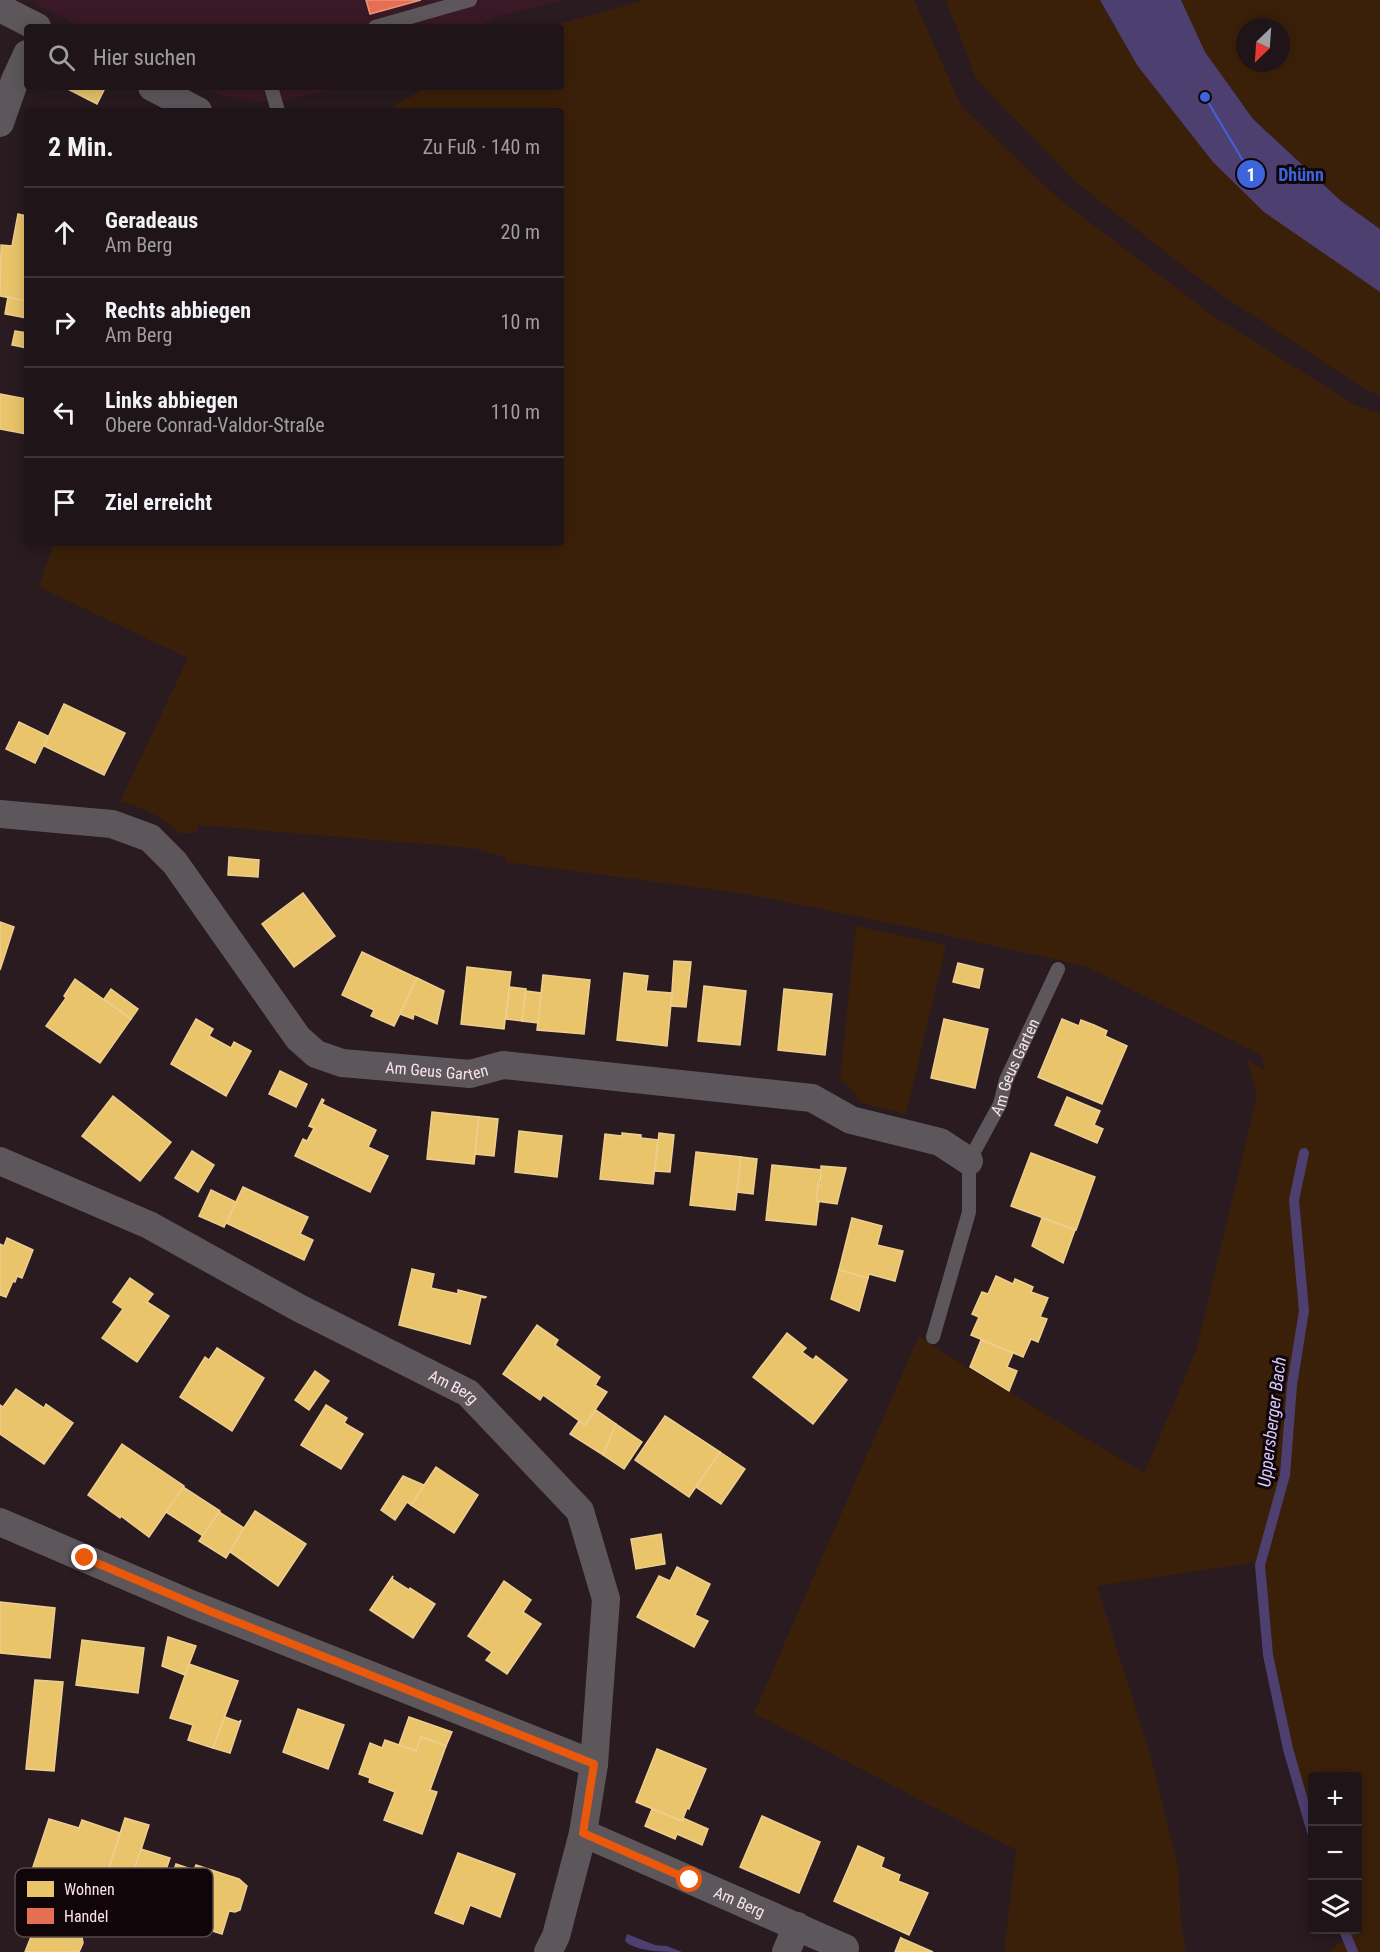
<!DOCTYPE html>
<html lang="de">
<meta charset="utf-8">
<style>
:root{--surface:#1f1418;--page:#271d21;--text:#f1f3f6;--muted:#a19ea2;--line:#3c3337}
body{margin:0;font-family:"Roboto Condensed",sans-serif;background:var(--page);color:var(--text)}
.controls{position:absolute;right:18px;bottom:18px;display:grid;overflow:hidden;border-radius:6px;box-shadow:0 3px 15px #0003}
.controls button{width:54px;height:54px;display:grid;place-items:center;padding:0;border:0;border-bottom:2px solid var(--line);background:var(--surface);color:var(--text);font:30px sans-serif}
.compass{position:absolute;left:1236px;top:18px;width:54px;height:54px;border-radius:50%;background:var(--surface);box-shadow:0 3px 15px #0003;rotate:205deg}
.stop{position:absolute;width:18px;height:18px;margin:-14px;border:4px solid #ea580c;border-radius:50%;background:#fff}
.stop.end{background:#ea580c;border-color:#fff;box-shadow:0 2px 6px #0008}
.list{margin:0;padding:0;list-style:none}
h2{display:flex;justify-content:space-between;align-items:center;height:78px;margin:0;padding:0 24px;font-size:26px}
h2 small{font-size:20px;font-weight:400;color:var(--muted)}
.list li{display:grid;grid-template-columns:39px 1fr auto;gap:18px;align-items:center;box-sizing:border-box;height:90px;padding:0 24px;border-top:2px solid var(--line)}
.list b{display:block;font-size:22px;white-space:nowrap}
.list p{margin:0;font-size:20px;white-space:nowrap;color:var(--muted)}
.list em{font-size:20px;font-style:normal;color:var(--muted)}
.icon{flex:none;width:33px;height:33px;fill:none;stroke:currentColor;stroke-width:2;stroke-linecap:round;stroke-linejoin:round}
.map{position:relative;flex:none;width:1380px;height:1952px;overflow:hidden}
.search{position:absolute;background:var(--surface);box-shadow:0 3px 15px #0003;left:24px;top:24px;width:540px;height:66px;display:flex;align-items:center;gap:15px;box-sizing:border-box;padding:0 21px;border-radius:6px;color:var(--muted);font-size:22px}
.panel{position:absolute;background:var(--surface);box-shadow:0 3px 15px #0003;left:24px;top:108px;width:540px;height:438px;border-radius:6px}
.map>svg:first-child{display:block}
.built{fill:#391925}
.green{fill:#3b2009;fill-rule:evenodd}
.water{fill:#4e3f71}
.homes{fill:#e9c46a;stroke:#eece90;stroke-width:1.5}
.shops{fill:#e76f51;stroke:#ec927f;stroke-width:1.5}
.lines{fill:none;stroke-linecap:round;stroke-linejoin:round}
.stream{stroke:#4e3f71;stroke-width:10}
.service{stroke:#5d575c;stroke-width:14}
.minor{stroke:#5d575c;stroke-width:28}
.route{stroke:#ea580c;stroke-width:8}
.labels{text-anchor:middle;stroke-width:6;stroke-linejoin:round;paint-order:stroke}
.street-label{font-size:16px;fill:#f8e4ea;stroke:#100508}
.water-label{font-size:18px;font-style:italic;fill:#d5c9fc;stroke:#100508}
.key{fill:#100508;stroke:#56484c;stroke-width:1.5}
.key-label{font-size:16px;fill:#f8e4ea}
.leader{fill:none;stroke:#3e64db;stroke-width:2}
.callout-dot{fill:#3e64db;stroke:#100508;stroke-width:2}
.mark-label{font-size:18px;text-anchor:middle;font-weight:bold;fill:#fff}
.callout-label{font-size:18px;text-anchor:middle;font-weight:bold;fill:#3e64db;stroke:#100508;stroke-width:6;stroke-linejoin:round;paint-order:stroke}
</style>
<div class="map">
<svg width="1380" height="1952" viewBox="0 0 1380 1952">
<rect width="100%" height="100%" fill="#291b20"/>
<g class="built">
<polygon points="27,0 563,0 493,18 479,27 81,27"/>
<polygon points="199,87 343,87 289,100 264,102 225,97"/>
</g>
<g class="green">
<path d="M645 0H914L961 106 1059 199 1212 315 1353 404 1380 414V1952H1328L1352 1934 1350 1930H1358V1776H1312V1820L1268 1671 1257 1562 1097 1586 1151 1757 1178 1867 1181 1924 1186 1952H1004L1016 1850 754 1713 919 1336 943 1353 1144 1473 1196 1351 1257 1096 1247 1060 1265 1070 1261 1055 1085 966 909 927 747 894 506 862 505 857 472 848 198 825 197 833H179C162 816 143 808 120 801L188 658 39 587 54 543H561V111H385L428 87H561V27H548Z"/>
<polygon points="946,0 1100,0 1137,65 1380,292 1380,396 1367,390 1217,292 1077,183 976,79"/>
<path d="M1181 0H1380V229L1341 201 1253 119 1205 52ZM1245 27H1281V63H1245Z"/>
<polygon points="856,926 946,945 906,1114 862,1103 845,1082 840,1081"/>
</g>
<g class="water">
<polygon points="1100,0 1181,0 1205,52 1253,119 1341,201 1380,229 1380,292 1264,212 1213,162 1137,65"/>
<path d="M627 1934 655 1945 667 1946 682 1952C665 1952 636 1952 625 1941Z"/>
</g>
<g class="homes">
<polygon points="64,87 103,87 105,88 97,104"/>
<polygon points="18,214 27,216 27,301 0,296 1,245 12,246"/>
<polygon points="8,297 27,301 27,318 5,314"/>
<polygon points="15,331 27,333 27,348 12,345"/>
<polygon points="0,394 27,399 27,434 0,429"/>
<polygon points="64,704 125,733 104,775 44,746"/>
<polygon points="19,722 48,736 35,763 6,749"/>
<polygon points="229,857 259,860 258,877 228,875"/>
<polygon points="303,893 335,936 294,967 262,924"/>
<polygon points="0,922 14,927 0,970"/>
<polygon points="362,952 417,978 394,1026 371,1016 374,1010 342,995"/>
<polygon points="674,961 691,962 686,1007 671,1006"/>
<polygon points="958,963 983,969 979,988 953,982"/>
<polygon points="467,967 511,972 504,1029 461,1024"/>
<polygon points="624,973 648,976 646,991 672,993 667,1046 617,1040"/>
<polygon points="543,975 590,980 584,1034 537,1030"/>
<polygon points="417,978 444,991 437,1024 414,1014 413,1019 400,1014"/>
<polygon points="75,979 131,1019 100,1063 46,1026 66,998 64,996"/>
<polygon points="704,986 746,991 740,1045 698,1041"/>
<polygon points="510,987 526,989 522,1021 506,1019"/>
<polygon points="111,989 138,1009 131,1019 104,999"/>
<polygon points="784,989 832,994 825,1055 778,1050"/>
<polygon points="526,991 541,993 538,1023 522,1021"/>
<polygon points="196,1019 213,1029 209,1036 231,1048 234,1042 251,1051 226,1096 171,1064"/>
<polygon points="944,1019 988,1029 975,1088 931,1078"/>
<polygon points="1062,1019 1079,1026 1081,1020 1094,1025 1107,1031 1105,1036 1127,1046 1102,1104 1038,1077"/>
<polygon points="280,1071 307,1084 296,1107 269,1094"/>
<polygon points="113,1096 171,1142 140,1181 82,1136"/>
<polygon points="1067,1097 1100,1111 1094,1125 1103,1129 1097,1143 1055,1125"/>
<polygon points="322,1099 324,1100 322,1104 376,1130 368,1147 388,1156 370,1192 295,1156 303,1139 307,1141 314,1128 309,1126"/>
<polygon points="432,1112 479,1117 474,1164 427,1159"/>
<polygon points="479,1117 498,1119 494,1156 475,1154"/>
<polygon points="519,1131 562,1136 557,1177 515,1172"/>
<polygon points="622,1133 641,1135 641,1138 658,1140 653,1184 600,1179 605,1134 622,1136"/>
<polygon points="659,1133 674,1135 670,1172 655,1171"/>
<polygon points="192,1151 214,1165 198,1192 175,1178"/>
<polygon points="696,1152 741,1157 735,1210 690,1205"/>
<polygon points="1031,1153 1095,1177 1076,1230 1011,1206"/>
<polygon points="741,1157 757,1159 753,1194 737,1192"/>
<polygon points="772,1165 822,1170 816,1201 819,1201 816,1225 766,1220"/>
<polygon points="821,1166 846,1168 837,1204 816,1201 818,1185 821,1185"/>
<polygon points="243,1187 308,1217 300,1234 313,1240 304,1260 226,1223"/>
<polygon points="211,1190 236,1202 224,1227 199,1216"/>
<polygon points="852,1218 882,1226 877,1245 903,1251 895,1281 869,1274 868,1278 839,1270"/>
<polygon points="1042,1218 1075,1230 1063,1263 1032,1246"/>
<polygon points="7,1238 33,1250 22,1278 17,1276 15,1282 13,1281 6,1297 0,1295 0,1244 4,1246"/>
<polygon points="412,1269 434,1274 431,1288 458,1294 458,1290 486,1297 485,1298 481,1297 470,1344 399,1325"/>
<polygon points="839,1270 868,1278 859,1311 831,1299"/>
<polygon points="996,1276 1013,1284 1015,1279 1033,1287 1031,1292 1048,1298 1040,1317 1047,1319 1038,1342 1031,1339 1023,1357 971,1335 979,1317 972,1314 982,1292 988,1294"/>
<polygon points="130,1278 153,1294 147,1302 169,1316 137,1362 102,1338 123,1309 113,1302"/>
<polygon points="537,1325 558,1340 555,1345 600,1377 595,1385 607,1392 585,1425 543,1395 540,1400 503,1374"/>
<polygon points="787,1333 806,1348 802,1352 813,1360 816,1356 847,1380 813,1424 753,1377"/>
<polygon points="981,1340 1013,1353 1007,1367 1017,1371 1009,1391 970,1367"/>
<polygon points="217,1348 264,1378 232,1431 180,1397 205,1357 209,1360"/>
<polygon points="315,1371 329,1381 309,1410 295,1400"/>
<polygon points="16,1389 44,1408 46,1404 73,1423 44,1464 0,1434 0,1405 3,1407"/>
<polygon points="326,1405 347,1418 344,1423 363,1434 341,1469 301,1445"/>
<polygon points="596,1410 616,1424 603,1455 570,1434 579,1421 585,1425"/>
<polygon points="665,1416 720,1452 689,1497 635,1460"/>
<polygon points="616,1424 642,1442 624,1469 603,1455"/>
<polygon points="122,1444 184,1486 149,1537 121,1516 120,1518 88,1495"/>
<polygon points="720,1452 745,1469 721,1504 696,1487"/>
<polygon points="436,1467 478,1495 454,1533 411,1505"/>
<polygon points="403,1476 424,1485 411,1505 407,1502 395,1520 381,1510"/>
<polygon points="183,1487 220,1511 203,1536 166,1512"/>
<polygon points="255,1511 306,1544 278,1586 229,1551"/>
<polygon points="219,1512 244,1528 226,1558 199,1541"/>
<polygon points="661,1534 665,1564 636,1569 631,1539"/>
<polygon points="677,1567 710,1584 695,1615 708,1621 694,1647 637,1617 659,1576 670,1581"/>
<polygon points="393,1576 392,1579 409,1590 410,1588 435,1604 413,1638 370,1610"/>
<polygon points="504,1581 531,1600 523,1612 541,1624 507,1674 486,1660 492,1652 468,1636"/>
<polygon points="0,1602 55,1608 50,1658 0,1653"/>
<polygon points="168,1637 196,1646 185,1675 162,1666"/>
<polygon points="82,1640 144,1648 138,1693 76,1685"/>
<polygon points="189,1664 238,1681 213,1748 188,1740 193,1725 170,1718"/>
<polygon points="35,1680 63,1682 54,1771 26,1769"/>
<polygon points="298,1709 344,1725 328,1769 283,1752"/>
<polygon points="225,1717 239,1722 241,1720 230,1753 213,1748"/>
<polygon points="409,1717 452,1732 446,1746 421,1737 416,1751 399,1745"/>
<polygon points="421,1737 446,1746 430,1790 437,1792 422,1834 384,1820 395,1792 369,1782 370,1778 359,1774 370,1743 382,1748 385,1740 416,1751"/>
<polygon points="657,1749 706,1769 689,1809 687,1808 682,1821 636,1802"/>
<polygon points="652,1809 682,1821 683,1818 708,1829 702,1845 677,1834 675,1839 645,1826"/>
<polygon points="762,1816 820,1842 799,1893 740,1867"/>
<polygon points="125,1818 149,1825 131,1881 107,1874"/>
<polygon points="49,1819 79,1828 82,1820 120,1833 99,1898 30,1876"/>
<polygon points="858,1846 884,1858 881,1867 900,1875 898,1881 928,1893 909,1935 834,1901"/>
<polygon points="141,1849 170,1858 161,1885 132,1876"/>
<polygon points="458,1853 515,1874 500,1917 470,1905 463,1924 435,1913"/>
<polygon points="176,1864 194,1870 196,1865 239,1879 247,1886 240,1910 235,1912 229,1911 222,1934 200,1927 202,1920 162,1907"/>
<polygon points="38,1919 82,1937 83,1943 79,1952 25,1952"/>
<polygon points="901,1937 901,1938 933,1952 895,1952"/>
</g>
<polygon class="shops" points="366,0 421,0 370,14"/>
<g class="lines">
<g class="stream">
<polyline points="1304,1153 1294,1200 1304,1311 1292,1385 1285,1475 1260,1565 1268,1655 1288,1749 1312,1832"/>
<polyline points="1344,1930 1353,1952"/>
</g>
<g class="service">
<polyline points="375,27 470,0"/>
<polyline points="271,87 278,111"/>
<path id="s1" d="M933 1337 969 1212V1161L1000 1104 1006 1080 1058 969"/>
</g>
<g class="minor">
<polyline points="0,8 37,27"/>
<polyline points="152,87 198,111"/>
<polyline points="0,123 15,80 27,54"/>
<path id="s2" d="M0 814 112 824 150 838 175 863 298 1038 316 1054 342 1063 470 1074 503 1065 812 1098 851 1120 940 1142 969 1161"/>
<path id="s3" d="M0 1161 149 1225 299 1308 468 1393 580 1511 606 1599 594 1764 583 1833 556 1936 548 1952"/>
<polyline points="0,1522 191,1604 594,1764"/>
<path id="s4" d="M583 1833 845 1948"/>
<polyline points="786,1952 797,1926"/>
</g>
</g>
<g class="lines">
<polyline class="route" points="85,1558 212,1612 594,1764 583,1833 690,1880"/>
</g>
<g class="labels">
<g class="street-label">
<text dy="6" stroke="none"><textPath href="#s2" startOffset="549">Am Geus Garten</textPath></text>
<text dy="6" stroke="none"><textPath href="#s1" startOffset="286">Am Geus Garten</textPath></text>
<text dy="6" stroke="none"><textPath href="#s3" startOffset="507">Am Berg</textPath></text>
<text dy="6" stroke="none"><textPath href="#s4" startOffset="171">Am Berg</textPath></text>
</g>
<g class="water-label">
<text transform="translate(1272 1422) rotate(-83)" y="6">Uppersberger Bach</text>
</g>
</g>
<rect x="15" y="1868" width="198" height="69" rx="9" class="key"/>
<rect x="27" y="1881" width="27" height="16" fill="#e9c46a"/>
<rect x="27" y="1908" width="27" height="16" fill="#e76f51"/>
<g class="key-label">
<text x="64" y="1895">Wohnen</text>
<text x="64" y="1922">Handel</text>
</g>
<path class="leader" d="M1205 97L1251 174"/>
<g class="callout-dot">
<circle cx="1205" cy="97" r="6"/>
<circle cx="1251" cy="174" r="15"/>
</g>
<g class="mark-label">
<text x="1251" y="181">1</text>
</g>
<g class="callout-label">
<text x="1301" y="181">Dhünn</text>
</g>
</svg>
<div class="controls">
<button>+</button>
<button>−</button>
<button><svg class="icon" aria-label="layers" viewBox="0 0 24 24"><path d="M12 4l9 5-9 5-9-5zM3 14l9 5 9-5"/></svg></button>
</div>
<svg class="compass" viewBox="-18 -18 36 36"><path d="M0-13l5 13h-10z" fill="#e53935"/><path d="M0 13l5-13h-10z" fill="#a19ea2"/></svg>
<div class="stop" style="left:690px;top:1880px"></div>
<div class="stop end" style="left:85px;top:1558px"></div>
<div class="search"><svg class="icon" aria-label="search" viewBox="0 0 24 24"><circle cx="10" cy="10" r="6"/><path d="M15 15l6 6"/></svg>Hier suchen</div>
<section class="panel">
<h2>2 Min.<small>Zu Fuß · 140 m</small></h2>
<ul class="list">
<li><svg class="icon" aria-label="ahead" viewBox="0 0 24 24"><path d="M12 20V5M6 11l6-6 6 6"/></svg><div><b>Geradeaus</b><p>Am Berg</p></div><em>20 m</em></li>
<li><svg class="icon" aria-label="right" viewBox="0 0 24 24"><path d="M7 20v-9h11M14 6l5 5-5 5"/></svg><div><b>Rechts abbiegen</b><p>Am Berg</p></div><em>10 m</em></li>
<li><svg class="icon" aria-label="left" viewBox="0 0 24 24"><path d="M17 20v-9H6M10 6l-5 5 5 5"/></svg><div><b>Links abbiegen</b><p>Obere Conrad-Valdor-Straße</p></div><em>110 m</em></li>
<li><svg class="icon" aria-label="arrive" viewBox="0 0 24 24"><path d="M6 21V4h12l-3 4 3 4H6"/></svg><div><b>Ziel erreicht</b></div></li>
</ul>
</section>
</div>
